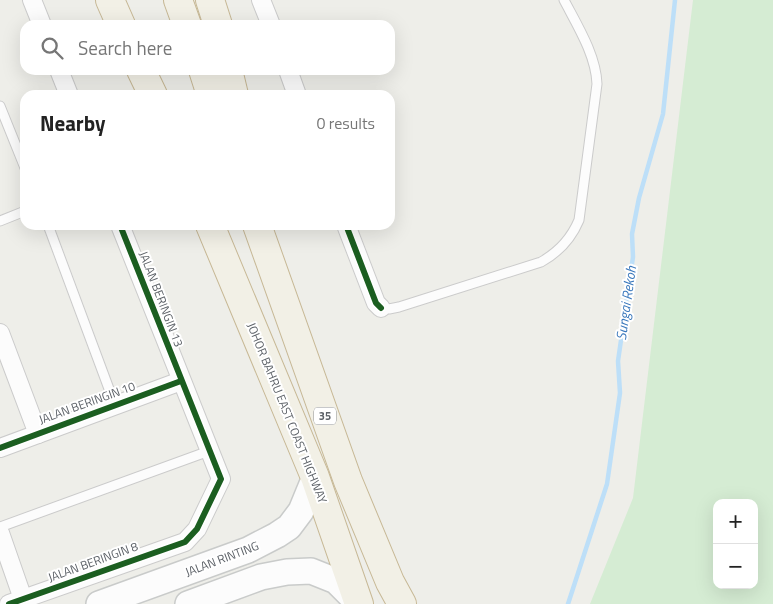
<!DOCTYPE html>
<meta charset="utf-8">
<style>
:root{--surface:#fff;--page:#f2f2f2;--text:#222;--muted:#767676;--line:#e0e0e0}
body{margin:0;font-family:"Titillium Web",sans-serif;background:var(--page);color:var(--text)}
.controls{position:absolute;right:15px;bottom:15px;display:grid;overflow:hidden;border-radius:10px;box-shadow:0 5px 20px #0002}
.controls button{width:45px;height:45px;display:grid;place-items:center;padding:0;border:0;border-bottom:1px solid var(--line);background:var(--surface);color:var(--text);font:25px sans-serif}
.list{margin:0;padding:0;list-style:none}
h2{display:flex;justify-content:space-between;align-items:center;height:65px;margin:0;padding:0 20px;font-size:21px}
h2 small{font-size:16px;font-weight:400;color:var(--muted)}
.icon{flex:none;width:28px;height:28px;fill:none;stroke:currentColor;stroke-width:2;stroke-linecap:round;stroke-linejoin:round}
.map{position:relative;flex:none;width:773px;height:604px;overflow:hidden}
.search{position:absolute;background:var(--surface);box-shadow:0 5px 20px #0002;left:20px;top:20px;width:375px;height:55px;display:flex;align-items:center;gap:12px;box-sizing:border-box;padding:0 18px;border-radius:15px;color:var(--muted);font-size:19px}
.panel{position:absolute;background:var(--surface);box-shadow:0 5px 20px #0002;left:20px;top:90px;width:375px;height:140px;border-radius:15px}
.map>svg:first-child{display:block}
.green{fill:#d5ecd3;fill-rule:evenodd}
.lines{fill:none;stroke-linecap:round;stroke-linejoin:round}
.stream{stroke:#bddff8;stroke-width:4.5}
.service-casing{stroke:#cbcbcb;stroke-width:11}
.minor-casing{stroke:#cbcbcb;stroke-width:20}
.secondary-casing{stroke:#c9cbca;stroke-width:28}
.trunk-casing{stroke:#c7b895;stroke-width:30}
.service{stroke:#fcfcfc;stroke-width:9}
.minor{stroke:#fcfcfc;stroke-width:18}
.secondary{stroke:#fcfcfc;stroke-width:25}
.trunk{stroke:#f2f0e6;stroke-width:28}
.cycleway-casing{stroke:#fff;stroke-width:9}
.cycleway{stroke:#1b5e20;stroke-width:6}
.labels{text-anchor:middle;stroke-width:4;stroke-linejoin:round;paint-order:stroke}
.shield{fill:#fff;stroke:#8e9195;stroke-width:1}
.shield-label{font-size:11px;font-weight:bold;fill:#5d6268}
.street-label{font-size:12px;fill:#5d6268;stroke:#fff}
.water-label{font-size:14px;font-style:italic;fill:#3a78bc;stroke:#fff}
</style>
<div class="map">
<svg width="773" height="604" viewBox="0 0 773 604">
<rect width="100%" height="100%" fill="#eeeee9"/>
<path class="green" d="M693 0H773V604H590L633 498ZM717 503H754V585H717Z"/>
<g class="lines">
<polyline class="stream" points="568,604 607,484 620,393 618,361 633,257 632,234 639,198 663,114 675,0"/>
<defs>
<g id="service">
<polyline points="0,106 25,168"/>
<polyline points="0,221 25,211"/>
<polyline points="48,225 115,405"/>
<path d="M381 308 389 309 399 307 541 262C559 252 571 239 579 220L597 84C596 55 577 25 564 0"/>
<polyline points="0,527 209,451"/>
</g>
<g id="minor">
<polyline points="32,0 42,25"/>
<polyline points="261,0 271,25"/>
<polyline points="59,70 69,95"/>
<polyline points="288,70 297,95"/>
<polyline points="346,225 376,303 381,308"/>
<polyline points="0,333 38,434"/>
<polyline points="0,448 181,381"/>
<polyline points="0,533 23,599"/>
<polyline points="9,604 185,542 197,529 221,479 120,225"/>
</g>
<g id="secondary">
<polyline points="99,604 248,550 277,535 289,527 301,511 315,477"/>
<polyline points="188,604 261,577 287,572 311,571 336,581 358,603"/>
</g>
<g id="trunk">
<polyline points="110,0 121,25"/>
<polyline points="178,0 187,25"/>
<polyline points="210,0 218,25"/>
<polyline points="141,70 153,95"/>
<polyline points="203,70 211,95"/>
<polyline points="228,70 234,95"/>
<polyline points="210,225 315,477 359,604"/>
<polyline points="257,225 348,481 390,582 402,604"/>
</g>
</defs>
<use href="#service" class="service-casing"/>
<use href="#minor" class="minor-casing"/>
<use href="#secondary" class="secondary-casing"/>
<use href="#trunk" class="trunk-casing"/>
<use href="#service" class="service"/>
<use href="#minor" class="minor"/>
<use href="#secondary" class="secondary"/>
<use href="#trunk" class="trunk"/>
<defs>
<g id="cycleway">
<polyline points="346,225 376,303 381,308"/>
<polyline points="0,448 181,381"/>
<polyline points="9,604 185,542 197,529 221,479 120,225"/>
</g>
</defs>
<use href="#cycleway" class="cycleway-casing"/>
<use href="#cycleway" class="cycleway"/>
</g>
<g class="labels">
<rect class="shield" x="314" y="407.5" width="22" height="17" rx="4"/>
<g class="shield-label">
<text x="325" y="420">35</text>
</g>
<g class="street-label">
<text transform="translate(161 299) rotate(69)" y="4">JALAN BERINGIN 13</text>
<text transform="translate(87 403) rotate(-20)" y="4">JALAN BERINGIN 10</text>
<text transform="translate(287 413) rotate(68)" y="4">JOHOR BAHRU EAST COAST HIGHWAY</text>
<text transform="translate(222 559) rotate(-21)" y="4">JALAN RINTING</text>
<text transform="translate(93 562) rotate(-20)" y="4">JALAN BERINGIN 8</text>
</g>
<g class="water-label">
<text transform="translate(626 303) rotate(-82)" y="5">Sungai Rekoh</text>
</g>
</g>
</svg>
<div class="controls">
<button>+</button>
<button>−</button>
</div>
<div class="search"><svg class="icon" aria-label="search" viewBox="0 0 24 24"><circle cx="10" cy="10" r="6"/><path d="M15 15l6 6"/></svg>Search here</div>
<section class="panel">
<h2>Nearby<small>0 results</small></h2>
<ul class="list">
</ul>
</section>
</div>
